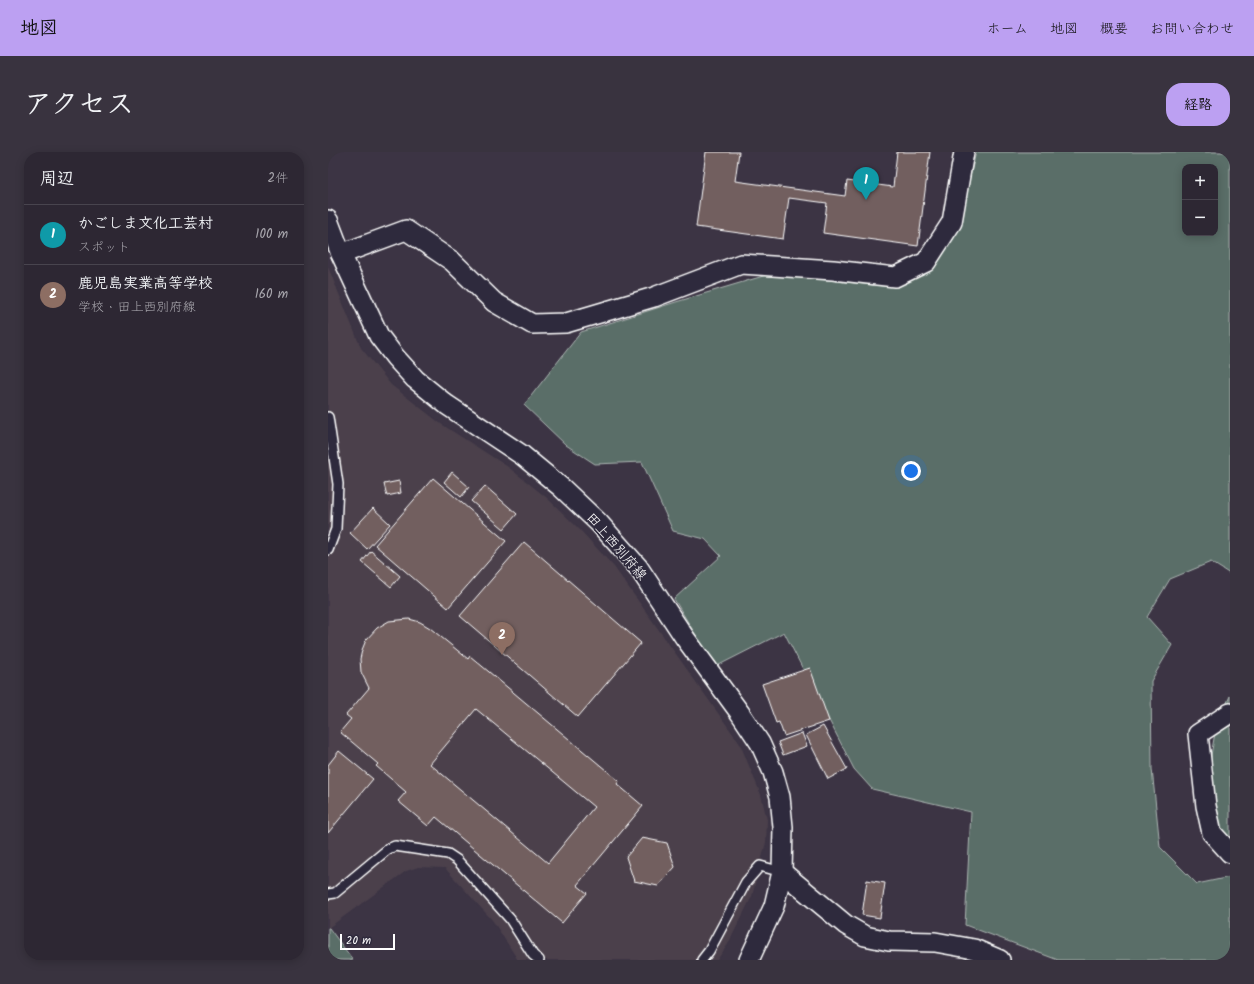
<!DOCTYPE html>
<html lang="ja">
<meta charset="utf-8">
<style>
:root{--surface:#2d2733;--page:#39333f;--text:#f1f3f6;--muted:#a7a5ac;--line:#48444e;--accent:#bca0f2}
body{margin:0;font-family:Kalam,"Klee One",sans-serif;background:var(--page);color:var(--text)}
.controls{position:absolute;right:12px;top:12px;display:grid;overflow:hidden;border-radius:8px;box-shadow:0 2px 10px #0003}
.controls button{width:36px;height:36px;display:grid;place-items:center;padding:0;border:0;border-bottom:1px solid var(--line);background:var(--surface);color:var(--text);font:20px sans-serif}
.scale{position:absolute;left:12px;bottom:10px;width:55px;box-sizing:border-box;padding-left:4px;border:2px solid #fff;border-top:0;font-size:11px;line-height:14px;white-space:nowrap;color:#fff;-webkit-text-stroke:3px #2f2a3d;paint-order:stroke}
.you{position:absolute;left:583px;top:319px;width:14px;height:14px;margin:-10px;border:3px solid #fff;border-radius:50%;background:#1a73e8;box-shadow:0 0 0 6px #1a73e833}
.badge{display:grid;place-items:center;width:26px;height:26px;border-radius:50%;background:var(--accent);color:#fff;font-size:13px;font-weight:700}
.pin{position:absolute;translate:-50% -33px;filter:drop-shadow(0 1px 2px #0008)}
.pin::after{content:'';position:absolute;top:21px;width:14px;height:12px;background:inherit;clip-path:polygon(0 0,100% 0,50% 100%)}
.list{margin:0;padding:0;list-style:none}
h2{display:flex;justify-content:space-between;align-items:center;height:52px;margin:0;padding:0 16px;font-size:17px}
h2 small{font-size:13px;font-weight:400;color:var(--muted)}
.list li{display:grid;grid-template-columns:26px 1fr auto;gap:12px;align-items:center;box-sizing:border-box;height:60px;padding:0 16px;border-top:1px solid var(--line)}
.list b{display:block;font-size:15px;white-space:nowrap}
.list p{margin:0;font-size:13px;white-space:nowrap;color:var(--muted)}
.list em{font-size:13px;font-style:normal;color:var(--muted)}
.map{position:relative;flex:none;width:902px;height:808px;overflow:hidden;border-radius:16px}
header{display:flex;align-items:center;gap:24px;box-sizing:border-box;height:56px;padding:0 20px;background:var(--accent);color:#111}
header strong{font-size:19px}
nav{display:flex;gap:22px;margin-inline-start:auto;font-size:14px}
.intro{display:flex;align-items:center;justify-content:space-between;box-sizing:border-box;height:96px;padding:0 24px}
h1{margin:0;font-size:28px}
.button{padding:10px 18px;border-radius:16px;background:var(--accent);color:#111;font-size:14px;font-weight:700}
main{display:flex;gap:24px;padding:0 24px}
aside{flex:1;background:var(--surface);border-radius:16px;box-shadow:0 2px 10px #0003}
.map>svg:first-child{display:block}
.built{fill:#4c414c}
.green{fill:#5a6e67;stroke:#acb6b3;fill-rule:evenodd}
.building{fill:#725e5f;stroke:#fff;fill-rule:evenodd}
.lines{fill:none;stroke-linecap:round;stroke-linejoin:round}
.service-casing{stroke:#fff;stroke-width:12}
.minor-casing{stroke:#fff;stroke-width:22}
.service{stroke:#2f2a3d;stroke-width:9}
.minor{stroke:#2f2a3d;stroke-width:19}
.labels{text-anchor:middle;stroke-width:3.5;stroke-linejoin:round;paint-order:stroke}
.street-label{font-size:14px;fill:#fff;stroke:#2f2a3d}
</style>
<header>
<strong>地図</strong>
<nav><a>ホーム</a><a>地図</a><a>概要</a><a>お問い合わせ</a></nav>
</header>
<div class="intro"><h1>アクセス</h1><a class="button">経路</a></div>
<main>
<aside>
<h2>周辺<small>2件</small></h2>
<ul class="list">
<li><span class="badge" style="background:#0f9aa8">1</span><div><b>かごしま文化工芸村</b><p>スポット</p></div><em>100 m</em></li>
<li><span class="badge" style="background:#8d6e63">2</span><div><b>鹿児島実業高等学校</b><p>学校 · 田上西別府線</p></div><em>160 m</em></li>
</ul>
</aside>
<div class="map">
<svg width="902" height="808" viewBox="0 0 902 808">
<rect width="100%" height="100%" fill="#3c3444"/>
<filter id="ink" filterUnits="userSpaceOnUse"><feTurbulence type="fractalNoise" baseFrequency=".025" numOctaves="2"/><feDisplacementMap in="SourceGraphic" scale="8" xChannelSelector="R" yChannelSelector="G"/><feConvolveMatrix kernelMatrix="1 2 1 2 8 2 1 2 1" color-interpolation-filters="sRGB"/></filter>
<g filter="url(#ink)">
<polygon class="built" points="0,115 33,196 63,233 113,272 180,315 219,346 252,378 286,415 412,592 433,643 439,668 438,690 424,744 400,792 389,808 190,808 165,769 117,716 90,715 78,719 0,776"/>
<g class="green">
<path d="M648 0H902V422L883 410 842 427 819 465 844 493 823 529 824 617 832 695 869 732 902 725V808H730L637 773 643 660 544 637 526 617 456 480 387 515 346 447 393 404 377 387 345 379 314 310 267 312 238 293 196 253 253 180 348 150 442 122 556 134 603 115 633 62ZM857 15H887V81H857Z"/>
<polygon points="902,544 902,691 885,676 881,615 888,575"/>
<polygon points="0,776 1,776 25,808 0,808"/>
</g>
<g class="building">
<polygon points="378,0 411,0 407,29 517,44 519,29 565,35 569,0 602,0 590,94 495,81 499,51 461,46 455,87 368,75"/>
<polygon points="124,320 141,335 133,345 116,330"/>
<polygon points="105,326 178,389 120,456 47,393"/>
<polygon points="71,329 73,341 59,344 56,332"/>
<polygon points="157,334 189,362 176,377 143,349"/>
<polygon points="45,356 62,372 39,397 22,381"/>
<polygon points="196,390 313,491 250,565 132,464"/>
<polygon points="43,399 72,424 63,435 34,410"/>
<path d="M81 467 92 470 102 476 140 507 142 504 291 629 289 632 315 654 249 733 259 741 234 771 108 665 100 674 70 649 78 640 48 614 50 612 12 580 23 567 18 563 41 536 33 520 32 507 34 498 38 488 49 476 61 469ZM148 557 266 655 220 711 102 612Z"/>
<polygon points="482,516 501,569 456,584 451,570 448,571 434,532"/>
<polygon points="495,574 519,617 500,627 478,583"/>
<polygon points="474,581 479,594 455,603 450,590"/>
<polygon points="11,599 45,627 0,681 0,613"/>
<polygon points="314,686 339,691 347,715 330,734 306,729 298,705"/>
<polygon points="539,728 557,731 552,766 534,763"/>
</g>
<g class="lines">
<defs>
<g id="service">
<polyline points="0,265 10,332 8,377 0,398"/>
<polyline points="0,742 7,741 60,697 67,694 120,702 129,708 182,767 205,803 211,808"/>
<polyline points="374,808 381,799 418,730 432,714 454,720"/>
</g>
<g id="minor">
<polyline points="0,68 13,102 51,184 67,205 87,227 119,253 194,303 234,336 271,371 310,415 357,486 412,561 432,591 445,620 452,645 455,675 454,720 446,754 421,808"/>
<polyline points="13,102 78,78 124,109 166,150 204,172 238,171 326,145 413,112 505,118 567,125 598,110 624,70 636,0"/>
<polyline points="902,561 870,582 878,654 884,681 902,701"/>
<polyline points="454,720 518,773 537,784 561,789 607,790 646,797 672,808"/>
</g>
</defs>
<use href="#service" class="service-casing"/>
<use href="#minor" class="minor-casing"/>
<use href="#service" class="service"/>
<use href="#minor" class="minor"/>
</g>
</g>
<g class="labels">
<g class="street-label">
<text transform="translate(289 394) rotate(49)" y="5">田上西別府線</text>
</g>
</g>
</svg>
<div class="controls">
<button>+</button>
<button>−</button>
</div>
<div class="scale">20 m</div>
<div class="you"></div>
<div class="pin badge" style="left:538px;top:48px;background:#0f9aa8">1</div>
<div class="pin badge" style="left:174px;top:503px;background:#8d6e63">2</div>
</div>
</main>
